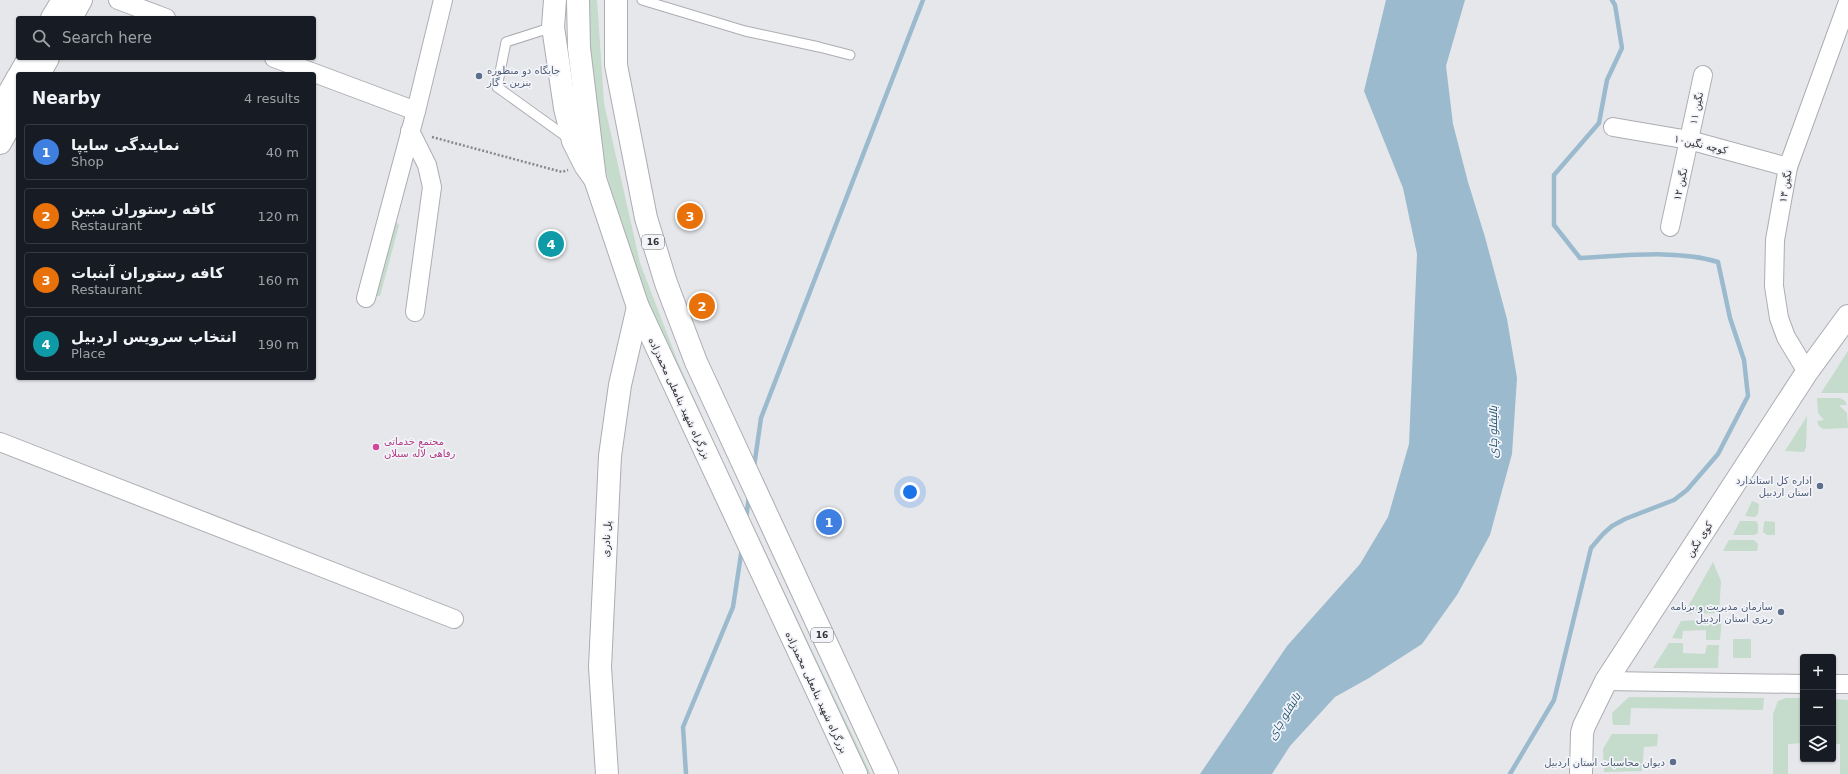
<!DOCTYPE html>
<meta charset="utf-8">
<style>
:root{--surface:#171b24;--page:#20242c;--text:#f1f3f6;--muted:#9ea1a6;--line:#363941;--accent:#c1a394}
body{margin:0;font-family:"DejaVu Sans",Cairo,sans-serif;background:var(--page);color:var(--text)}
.controls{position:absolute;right:12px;bottom:12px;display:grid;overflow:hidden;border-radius:4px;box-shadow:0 1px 3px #0004}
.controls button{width:36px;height:36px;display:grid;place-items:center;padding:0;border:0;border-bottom:1px solid var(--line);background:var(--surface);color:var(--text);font:20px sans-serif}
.you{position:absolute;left:910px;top:492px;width:14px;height:14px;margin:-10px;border:3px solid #fff;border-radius:50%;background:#1a73e8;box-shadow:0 0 0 6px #1a73e833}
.badge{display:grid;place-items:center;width:26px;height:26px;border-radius:50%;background:var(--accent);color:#fff;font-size:13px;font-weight:700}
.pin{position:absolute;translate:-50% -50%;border:2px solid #fff;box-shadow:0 1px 4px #0006}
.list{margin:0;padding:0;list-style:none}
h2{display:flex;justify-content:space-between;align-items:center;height:52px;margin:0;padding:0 16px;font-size:17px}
h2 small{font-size:13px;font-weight:400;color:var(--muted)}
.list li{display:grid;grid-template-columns:26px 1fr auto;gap:12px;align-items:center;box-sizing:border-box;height:56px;margin:0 8px 8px;padding:0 8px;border:1px solid var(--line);border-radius:4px}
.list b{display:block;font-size:15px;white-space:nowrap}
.list p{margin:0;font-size:13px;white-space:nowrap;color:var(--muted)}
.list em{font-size:13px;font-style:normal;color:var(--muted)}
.icon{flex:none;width:22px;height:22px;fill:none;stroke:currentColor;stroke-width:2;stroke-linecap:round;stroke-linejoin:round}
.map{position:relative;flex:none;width:1848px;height:774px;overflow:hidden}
.search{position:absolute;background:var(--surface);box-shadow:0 1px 3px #0004;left:16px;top:16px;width:300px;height:44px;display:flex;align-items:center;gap:10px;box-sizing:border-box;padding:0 14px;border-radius:4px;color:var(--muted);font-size:15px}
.panel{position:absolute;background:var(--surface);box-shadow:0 1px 3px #0004;left:16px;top:72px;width:300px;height:308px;border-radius:4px}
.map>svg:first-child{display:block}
.green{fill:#c5dbcb}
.water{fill:#9cbacd}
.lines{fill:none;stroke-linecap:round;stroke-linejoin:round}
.stream{stroke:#9cbacd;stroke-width:4.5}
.service-casing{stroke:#acadb2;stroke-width:11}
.minor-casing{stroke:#acadb2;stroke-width:20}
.tertiary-casing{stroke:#acadb2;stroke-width:24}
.trunk-casing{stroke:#acadb2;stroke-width:24}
.path{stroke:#88898c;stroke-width:2.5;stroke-dasharray:2 2;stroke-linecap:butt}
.service{stroke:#fff;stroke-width:9}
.minor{stroke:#fff;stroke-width:18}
.tertiary{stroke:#fff;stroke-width:22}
.trunk{stroke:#fff;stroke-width:22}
.service-dot{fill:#5c6f8a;stroke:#f3f4f9;stroke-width:1.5}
.hotel-dot{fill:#d1479c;stroke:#f3f4f9;stroke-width:1.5}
.labels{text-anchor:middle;stroke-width:3.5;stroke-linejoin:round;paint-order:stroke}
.shield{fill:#f3f4f9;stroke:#6c6c6f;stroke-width:1}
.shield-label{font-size:9px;font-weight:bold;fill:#323234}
.service-label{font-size:10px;fill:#4e5e75;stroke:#f3f4f9;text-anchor:end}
.street-label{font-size:10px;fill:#323234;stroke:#f3f4f9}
.hotel-label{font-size:10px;fill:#b23c85;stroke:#f3f4f9;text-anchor:start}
.water-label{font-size:11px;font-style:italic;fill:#1f5370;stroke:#f3f4f9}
</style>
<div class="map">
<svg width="1848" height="774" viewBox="0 0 1848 774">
<rect width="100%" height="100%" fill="#e5e7eb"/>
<g class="green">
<polygon points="588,0 597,0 604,103 640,263 678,362 731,481 871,774 863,774 652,315 614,202 604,163 589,63"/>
<polygon points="397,223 399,225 380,296 377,296 376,295 394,224"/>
<polygon points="1848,351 1848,393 1821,393"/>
<polygon points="1817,398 1840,398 1845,401 1847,405 1839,405 1847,413 1848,428 1823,429 1819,426 1817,421 1824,420 1818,413"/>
<polygon points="1807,416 1806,447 1804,452 1785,451"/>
<polygon points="1752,501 1759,504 1758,514 1755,517 1745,516"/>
<polygon points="1740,521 1756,521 1758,524 1758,533 1754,535 1733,535"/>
<polygon points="1765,521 1775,522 1775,535 1767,535 1763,532 1764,523"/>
<polygon points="1729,540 1754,540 1758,544 1757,551 1723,551"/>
<polygon points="1713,562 1721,581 1719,613 1684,614"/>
<polygon points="1722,619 1720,640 1706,640 1706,630 1683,631 1682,639 1672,638 1681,621"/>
<rect x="1733" y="639" width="18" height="19"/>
<polygon points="1669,643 1683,643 1683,653 1705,654 1707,645 1719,645 1718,668 1653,668"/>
<polygon points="1629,697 1764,698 1763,710 1631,708 1630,725 1613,725 1612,713"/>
<polygon points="1786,698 1803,698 1803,743 1788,744 1788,774 1773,774 1773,714 1778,701"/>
<polygon points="1833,699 1848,700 1848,774 1840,774 1840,744 1833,744"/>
<polygon points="1612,734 1658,734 1657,746 1644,747 1642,771 1604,772 1603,749"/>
</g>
<polygon class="water" points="1386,0 1465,0 1446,66 1453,124 1468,182 1485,237 1507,319 1517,378 1512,454 1490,535 1457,595 1422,644 1369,678 1335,697 1290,746 1272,774 1200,774 1287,646 1360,564 1388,517 1409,444 1417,254 1403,188 1364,91"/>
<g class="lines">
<g class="stream">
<polyline points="754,467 761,418 923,0"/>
<polyline points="746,519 749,496"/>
<polyline points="686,774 683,727 733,607 742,548"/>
<path d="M1510 774 1554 700 1591 548 1603 534 1612 526 1625 519 1674 500 1687 490 1718 454 1748 396 1744 360 1730 318 1718 262C1677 249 1623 256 1580 258L1554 225V175L1599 123 1607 80 1622 48 1615 5 1612 0"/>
</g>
<defs>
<g id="service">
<polyline points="642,0 745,31 819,47 850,55"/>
<polyline points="553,27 506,42 497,87 568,138"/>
</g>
<g id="minor">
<polyline points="118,0 166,18"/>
<polyline points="274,58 416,111"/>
<polyline points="1613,127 1689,140 1788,167"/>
<polyline points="410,131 427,165 432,187 415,312"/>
<polyline points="1670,227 1703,75"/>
<polyline points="366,298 416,111 443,0"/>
<polyline points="1807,372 1786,337 1779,318 1774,286 1775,240 1788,167 1848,2"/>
<polyline points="0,442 454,619"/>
<polyline points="1606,681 1803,684"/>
<polyline points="1833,684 1848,684"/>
</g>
<g id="tertiary">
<polyline points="555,0 553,27 565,108 573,141 585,165 595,179"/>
<polyline points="52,18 63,0"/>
<polyline points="71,18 81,0"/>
<polyline points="20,74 29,58"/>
<polyline points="39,74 48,58"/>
<polyline points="0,109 18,77"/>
<polyline points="0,143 18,111"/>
<polyline points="607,774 600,667 610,456 620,385 638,307"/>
<polyline points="1581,774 1582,733 1584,726 1606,681 1807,372 1848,316"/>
</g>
<g id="trunk">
<polyline points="578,0 579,48 595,179 638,307 856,774"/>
<polyline points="616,0 616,65 646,218 666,283 696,362 887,774"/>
</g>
</defs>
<use href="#service" class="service-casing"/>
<use href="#minor" class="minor-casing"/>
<use href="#tertiary" class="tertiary-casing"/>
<use href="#trunk" class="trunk-casing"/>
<polyline class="path" points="432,137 562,172 568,170"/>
<use href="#service" class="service"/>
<use href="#minor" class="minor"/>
<use href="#tertiary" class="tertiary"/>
<use href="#trunk" class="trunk"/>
</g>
<g class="service-dot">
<circle cx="479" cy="76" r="4"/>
<circle cx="1820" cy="486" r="4"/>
<circle cx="1781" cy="612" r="4"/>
<circle cx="1673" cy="762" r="4"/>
</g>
<circle class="hotel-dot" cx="376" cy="447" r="4"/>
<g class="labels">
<g class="shield">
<rect x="642" y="235" width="22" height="14" rx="3"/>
<rect x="811" y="628" width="22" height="14" rx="3"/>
</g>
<g class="shield-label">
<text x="653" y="245">16</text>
<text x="822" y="638">16</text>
</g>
<g class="service-label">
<text x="487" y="74" text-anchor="start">جایگاه دو منظوره<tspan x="487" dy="12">بنزین - گاز</tspan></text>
<text x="1812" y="484">اداره کل استاندارد<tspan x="1812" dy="12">استان اردبیل</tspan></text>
<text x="1773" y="610">سازمان مدیریت و برنامه<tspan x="1773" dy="12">ریزی استان اردبیل</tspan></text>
<text x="1665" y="766">دیوان محاسبات استان اردبیل</text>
</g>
<g class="street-label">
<text transform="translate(1696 108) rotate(-78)" y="4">نگین ۱۱</text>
<text transform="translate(1701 144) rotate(13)" y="4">کوچه نگین۱۰</text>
<text transform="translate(1680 184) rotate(-77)" y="4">نگین ۱۲</text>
<text transform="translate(1785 186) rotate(-80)" y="4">نگین ۱۳</text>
<text transform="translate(680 398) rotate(65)" y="4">بزرگراه شهید بنامعلی محمدزاده</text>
<text transform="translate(606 539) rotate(-87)" y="4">پل نادری</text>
<text transform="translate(1699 539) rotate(-57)" y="4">کوی نگین</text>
<text transform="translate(817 692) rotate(65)" y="4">بزرگراه شهید بنامعلی محمدزاده</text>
</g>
<g class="hotel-label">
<text x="384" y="445">مجتمع خدماتی<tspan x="384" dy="12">رفاهی لاله سبلان</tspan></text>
</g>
<g class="water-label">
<text transform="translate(1493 432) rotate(-90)" y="4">بالیقلو چای</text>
<text transform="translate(1284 716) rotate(-58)" y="4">بالیقلو چای</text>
</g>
</g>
</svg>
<div class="controls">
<button>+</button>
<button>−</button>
<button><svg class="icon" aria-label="layers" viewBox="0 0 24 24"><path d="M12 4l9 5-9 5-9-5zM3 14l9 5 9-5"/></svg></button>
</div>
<div class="you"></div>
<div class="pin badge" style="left:829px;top:522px;background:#3f7fe0">1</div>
<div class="pin badge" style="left:702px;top:306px;background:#e8710a">2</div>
<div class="pin badge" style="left:690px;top:216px;background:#e8710a">3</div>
<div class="pin badge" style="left:551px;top:244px;background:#0f9aa8">4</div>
<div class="search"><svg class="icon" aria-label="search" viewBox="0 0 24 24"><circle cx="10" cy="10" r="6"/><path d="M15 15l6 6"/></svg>Search here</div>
<section class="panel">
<h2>Nearby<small>4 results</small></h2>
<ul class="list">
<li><span class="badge" style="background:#3f7fe0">1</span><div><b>نمایندگی سایپا</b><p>Shop</p></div><em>40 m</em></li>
<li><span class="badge" style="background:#e8710a">2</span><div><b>کافه رستوران مبین</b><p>Restaurant</p></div><em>120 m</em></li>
<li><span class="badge" style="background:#e8710a">3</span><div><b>کافه رستوران آبنبات</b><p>Restaurant</p></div><em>160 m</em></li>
<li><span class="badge" style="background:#0f9aa8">4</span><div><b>انتخاب سرویس اردبیل</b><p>Place</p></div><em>190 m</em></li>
</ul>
</section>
</div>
